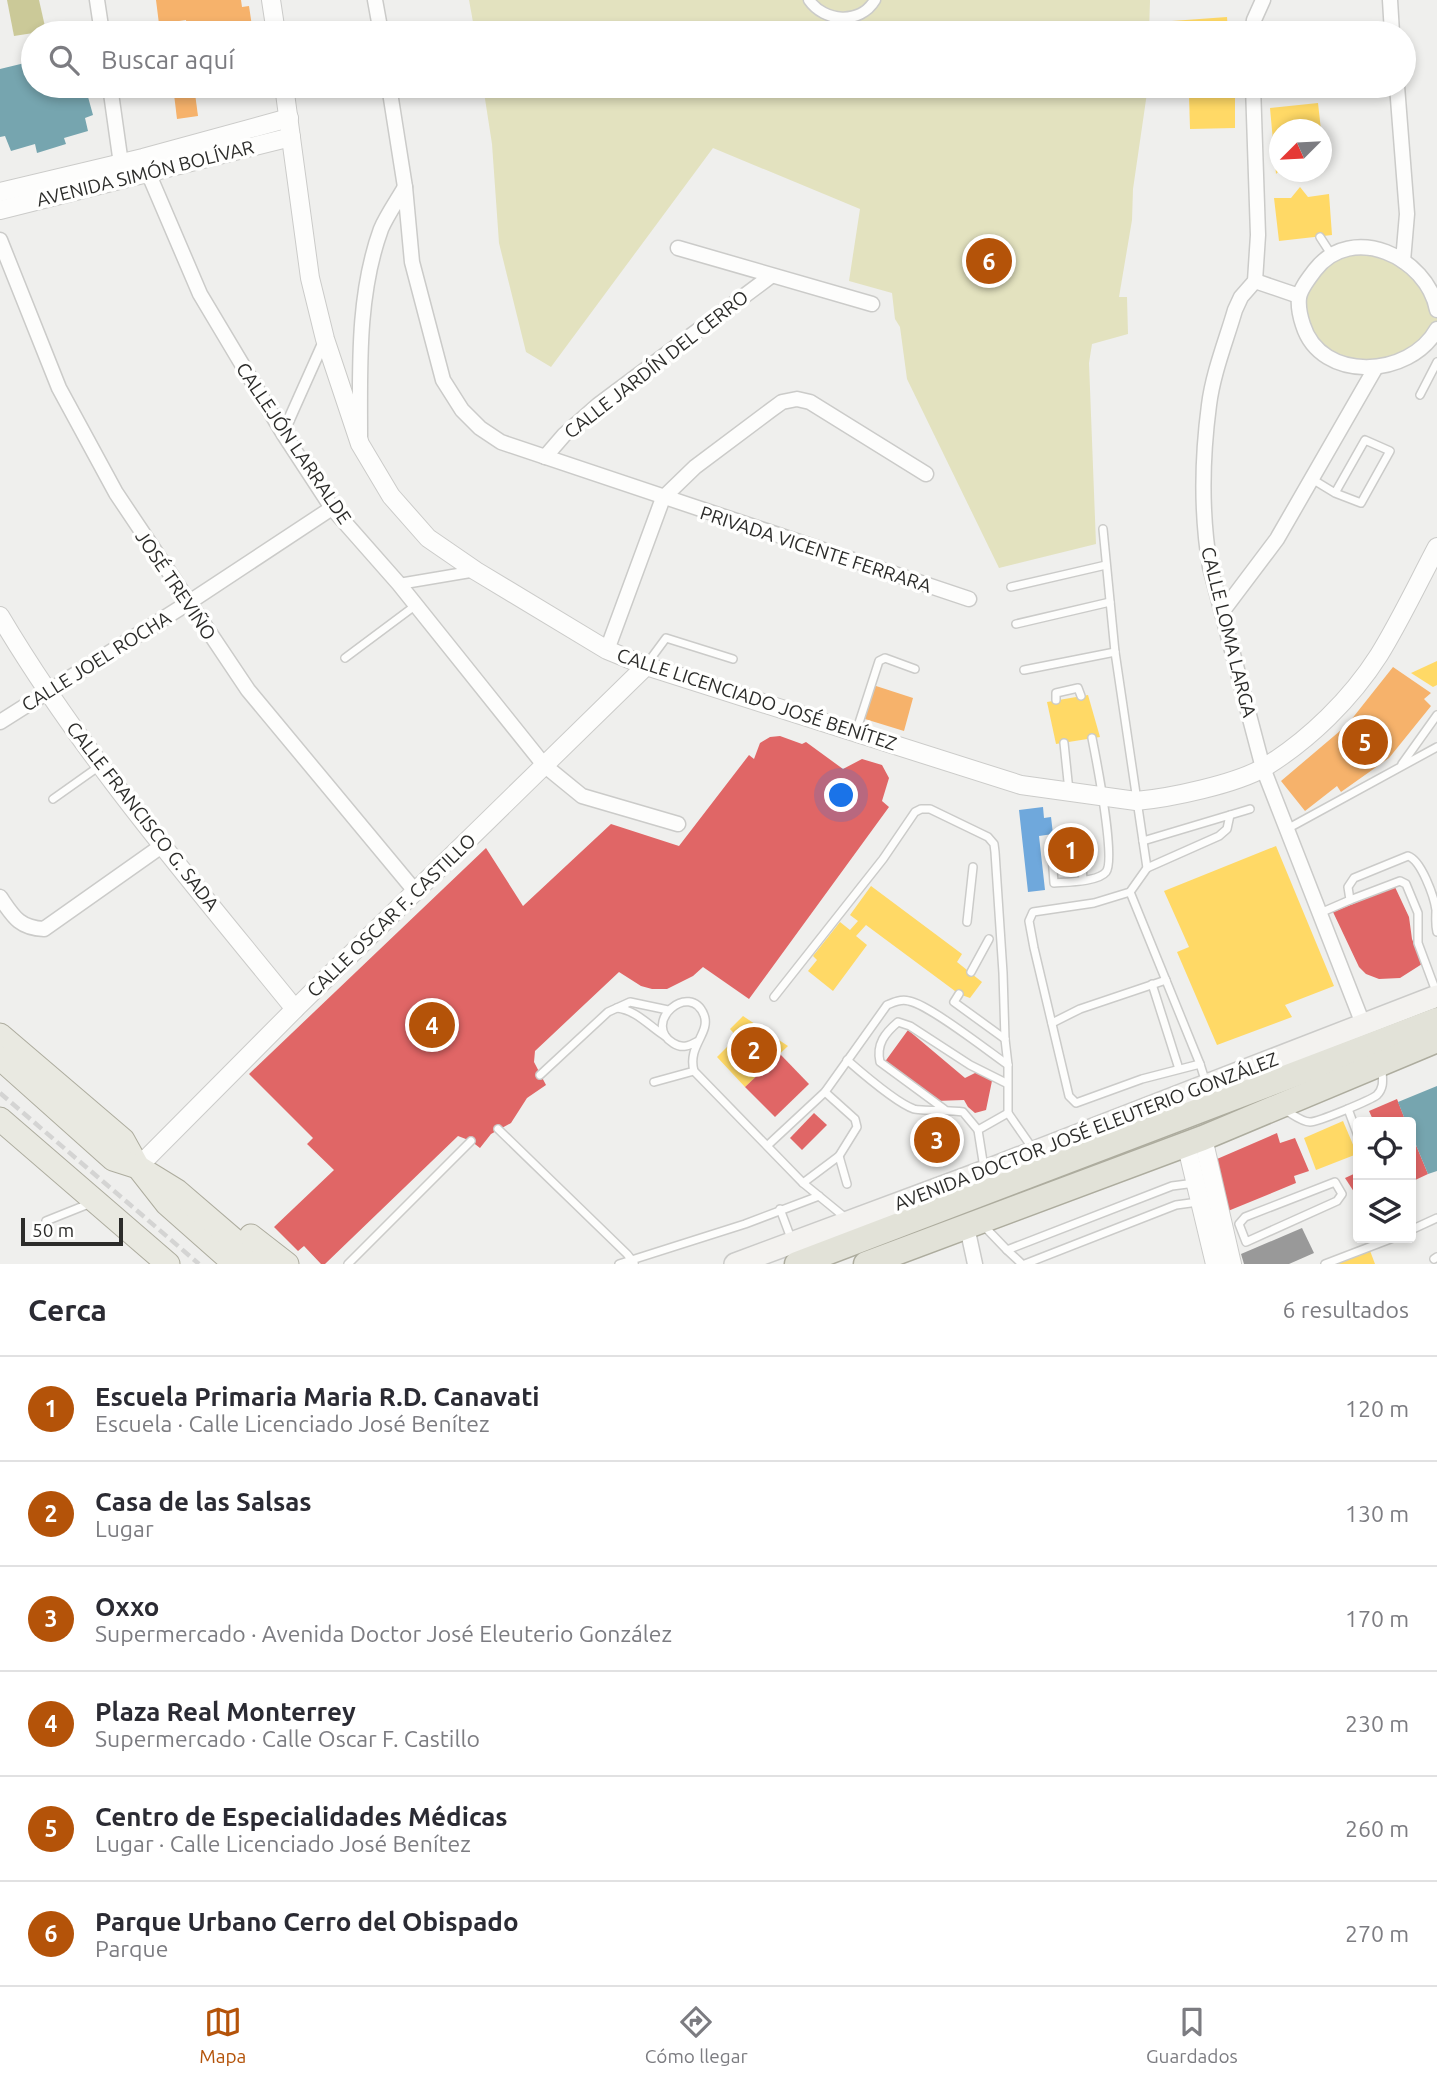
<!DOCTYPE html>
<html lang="es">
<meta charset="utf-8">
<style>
:root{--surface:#fff;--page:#f7f7f7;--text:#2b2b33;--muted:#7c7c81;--line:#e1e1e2;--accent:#b45309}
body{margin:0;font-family:Ubuntu,sans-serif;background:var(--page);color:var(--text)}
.controls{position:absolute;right:21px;bottom:21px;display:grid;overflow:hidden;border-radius:7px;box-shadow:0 4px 10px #0003}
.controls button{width:63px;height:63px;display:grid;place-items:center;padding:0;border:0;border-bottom:2px solid var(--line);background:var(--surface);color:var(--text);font:35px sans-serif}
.compass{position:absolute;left:1269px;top:119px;width:63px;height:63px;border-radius:50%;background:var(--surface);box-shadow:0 4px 10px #0003;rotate:246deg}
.scale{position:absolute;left:21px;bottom:18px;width:102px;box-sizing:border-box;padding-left:7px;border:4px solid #2c2c2a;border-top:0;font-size:19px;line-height:24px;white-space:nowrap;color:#2c2c2a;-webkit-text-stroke:5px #fffffe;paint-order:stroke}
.you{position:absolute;left:842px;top:796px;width:24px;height:24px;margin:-18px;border:5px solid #fff;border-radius:50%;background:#1a73e8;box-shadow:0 0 0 10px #1a73e833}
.badge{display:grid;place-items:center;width:46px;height:46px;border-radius:50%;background:var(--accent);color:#fff;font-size:23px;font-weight:700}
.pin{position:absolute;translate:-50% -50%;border:4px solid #fff;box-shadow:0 2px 7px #0006}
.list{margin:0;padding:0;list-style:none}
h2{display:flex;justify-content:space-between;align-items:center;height:91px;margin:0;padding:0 28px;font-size:30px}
h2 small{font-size:23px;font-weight:400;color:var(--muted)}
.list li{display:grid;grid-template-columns:46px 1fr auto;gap:21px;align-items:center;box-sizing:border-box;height:105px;padding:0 28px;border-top:2px solid var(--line)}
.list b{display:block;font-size:26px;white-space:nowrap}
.list p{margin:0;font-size:23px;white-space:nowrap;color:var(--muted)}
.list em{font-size:23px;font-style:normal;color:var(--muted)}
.icon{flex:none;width:38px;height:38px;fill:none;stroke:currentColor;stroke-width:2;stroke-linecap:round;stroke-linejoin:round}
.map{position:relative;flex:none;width:1437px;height:1264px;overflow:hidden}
.search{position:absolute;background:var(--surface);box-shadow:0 4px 10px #0003;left:21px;right:21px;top:21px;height:77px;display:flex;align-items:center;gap:18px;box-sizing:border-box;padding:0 24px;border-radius:38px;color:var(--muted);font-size:26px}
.sheet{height:721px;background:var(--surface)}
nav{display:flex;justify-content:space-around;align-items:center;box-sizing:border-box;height:98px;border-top:2px solid var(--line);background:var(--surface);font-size:19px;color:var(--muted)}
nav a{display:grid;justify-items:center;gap:4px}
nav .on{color:var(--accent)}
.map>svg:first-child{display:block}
.green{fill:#e3e2bf}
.water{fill:#cbc998}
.homes{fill:#ffd966}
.shops{fill:#e06666}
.schools{fill:#6fa8dc}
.health{fill:#f6b26b}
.public{fill:#76a5af}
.industry{fill:#999}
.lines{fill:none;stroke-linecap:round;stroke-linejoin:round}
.service-casing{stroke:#cbcbc9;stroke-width:10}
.pedestrian-casing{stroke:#cbcbc9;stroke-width:13}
.minor-casing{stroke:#cbcbc9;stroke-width:17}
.tertiary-casing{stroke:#cbcbc9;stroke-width:20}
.secondary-casing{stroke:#cbcbc9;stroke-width:24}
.primary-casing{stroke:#adac9e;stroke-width:25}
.trunk-casing{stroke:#adac9e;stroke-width:27}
.service{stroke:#fdfdfc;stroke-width:7}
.pedestrian{stroke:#fdfdfc;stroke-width:10}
.minor{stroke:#fdfdfc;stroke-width:14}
.tertiary{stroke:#fdfdfc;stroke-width:18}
.secondary{stroke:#f3f2ef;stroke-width:21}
.primary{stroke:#e9e9e1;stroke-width:23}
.trunk{stroke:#e2e2d8;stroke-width:24}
.rail{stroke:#d4d4d3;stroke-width:4.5;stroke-dasharray:10 5;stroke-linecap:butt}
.labels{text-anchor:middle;stroke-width:7;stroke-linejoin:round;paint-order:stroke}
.street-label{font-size:19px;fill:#2c2c2a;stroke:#fffffe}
</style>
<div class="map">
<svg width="1437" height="1264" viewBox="0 0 1437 1264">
<rect width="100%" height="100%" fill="#efefed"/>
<g class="green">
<polygon points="469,0 1150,0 1149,33 475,33"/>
<polygon points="483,86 1148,86 1133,189 1132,220 1119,297 1127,297 1128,334 1092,344 1089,363 1096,544 999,568 907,379 900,327 895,319 892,293 849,281 860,209 713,148 551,367 526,352 499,243 492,144"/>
<polygon points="1350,247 1403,261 1437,310 1437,328 1400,360 1332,361 1300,314 1310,277"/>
</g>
<polygon class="water" points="7,0 39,0 46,31 14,36"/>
<g class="homes">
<polygon points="1227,17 1228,33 1172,33 1172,21"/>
<polygon points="1177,86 1232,86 1232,90 1178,92"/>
<polygon points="1235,93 1235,128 1190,129 1189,95"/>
<polygon points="1318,103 1321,130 1280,130 1280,170 1276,174 1270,108"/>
<polygon points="1300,187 1308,197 1329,194 1332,235 1279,241 1274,198 1291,198"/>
<polygon points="1437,661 1437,685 1433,687 1411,673"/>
<polygon points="1088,695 1100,737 1056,744 1047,702"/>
<polygon points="1276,846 1334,986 1285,1005 1292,1017 1217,1045 1177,952 1189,947 1164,891"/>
<polygon points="871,886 962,954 957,962 982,982 970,998 959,994 866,925 856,936 867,945 833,991 808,971 817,960 813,956 840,922 850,930 858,921 850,915"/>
<polygon points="743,1016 788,1046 745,1087 717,1057 737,1037 730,1029"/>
<polygon points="1343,1121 1357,1154 1316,1170 1304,1138"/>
<polygon points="1369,1248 1375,1264 1334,1264"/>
</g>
<g class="shops">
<polygon points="780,736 802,744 806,742 843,769 862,759 882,765 889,778 882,801 889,807 749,999 703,967 693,976 667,989 652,989 641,986 619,972 535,1051 534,1062 546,1085 527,1098 511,1123 491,1134 480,1148 471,1141 458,1136 325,1264 321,1264 304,1246 298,1251 274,1227 334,1170 307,1144 313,1138 249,1074 486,848 523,906 611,824 679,846 749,755 754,759 760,743 770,737"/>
<polygon points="1395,887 1409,917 1412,939 1422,964 1400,978 1379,979 1366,974 1359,967 1333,912"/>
<polygon points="908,1030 965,1078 981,1070 993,1076 986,1110 975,1113 968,1107 964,1100 936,1101 884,1063"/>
<polygon points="780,1054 809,1084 775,1117 745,1087"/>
<polygon points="1397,1099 1406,1122 1374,1122 1369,1111"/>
<polygon points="814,1113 827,1125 802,1150 790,1138"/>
<polygon points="946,1123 955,1147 928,1157 918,1132"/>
<polygon points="1277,1133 1280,1143 1295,1138 1309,1171 1294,1176 1296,1183 1228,1211 1217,1159"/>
<polygon points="1411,1133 1428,1174 1411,1182"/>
<polygon points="1358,1172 1358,1198 1345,1178"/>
</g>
<polygon class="schools" points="1043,807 1044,818 1051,817 1053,834 1039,836 1045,890 1028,892 1019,810"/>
<g class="health">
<polygon points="156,0 241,0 242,7 249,6 253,33 187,33 186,20 159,24"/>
<polygon points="173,86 194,86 198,116 177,119"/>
<polygon points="1393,667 1431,693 1424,699 1431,706 1389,758 1341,792 1337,786 1305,811 1281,781 1347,725"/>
<polygon points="873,685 913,698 904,731 865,719"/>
</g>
<g class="public">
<polygon points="33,61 33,86 85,86 93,115 85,118 88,131 64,138 66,144 37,153 35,144 11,151 5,136 0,137 0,69"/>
<polygon points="1437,1086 1437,1171 1428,1174 1411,1133 1411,1122 1406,1122 1398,1102"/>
</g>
<polygon class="industry" points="1302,1228 1314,1253 1289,1264 1244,1264 1241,1254"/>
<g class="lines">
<defs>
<g id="service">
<polyline points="1320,237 1331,254"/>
<polyline points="1420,395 1437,362"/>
<polyline points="1312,479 1335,493 1361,503 1390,451 1365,440 1335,493"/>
<polyline points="1103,529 1115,652 1147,868"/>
<polyline points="1011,587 1106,565"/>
<polyline points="1016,624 1110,602"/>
<polyline points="345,658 416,605"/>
<polyline points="646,665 666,638 733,659"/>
<polyline points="1024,670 1115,652"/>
<polyline points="1056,700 1056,693 1078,688 1081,696"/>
<polyline points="856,732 879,661 885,658 915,669"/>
<polyline points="1064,743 1069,791"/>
<polyline points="1402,764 1437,715"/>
<polyline points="53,799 101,765"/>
<polyline points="1230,815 1250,809"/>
<polyline points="1287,829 1437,747"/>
<polyline points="1080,836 1083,880"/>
<polyline points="1143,841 1230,815 1227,829 1219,836 1147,868 1130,892 1094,903 1033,912 1029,921 1034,948 1069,1096 1076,1103 1142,1079 1200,1064"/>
<path d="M1051 842 1054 883C1067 882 1098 882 1106 872 1116 860 1096 758 1092 738"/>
<polyline points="1130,892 1200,1064 1206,1083"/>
<polyline points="1350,900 1400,881 1406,884 1418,913 1418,943 1437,994"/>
<path d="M1320 913 1350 900 1348 887 1354 878 1408 856C1421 860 1434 896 1436 910 1436 918 1435 924 1437 932"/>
<polyline points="967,922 973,867"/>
<polyline points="971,972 989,939"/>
<polyline points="1152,984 1179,1069"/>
<polyline points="959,994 954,1002 1005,1039"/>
<polyline points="774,997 883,859 915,812 921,809 930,809 988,837 994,844 995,852 1003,973 1005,1039 1008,1065 1008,1113 1033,1149"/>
<path d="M617 1008C636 1010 649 1026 665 1036"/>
<polyline points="1052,1023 1080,1009 1166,980"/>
<path d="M698 1041C689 1046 682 1049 673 1043 641 1023 690 980 704 1015 711 1033 687 1046 694 1071L803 1183 847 1219"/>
<path d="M847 1060C862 1073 896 1103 914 1109 921 1111 951 1110 963 1112L978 1130"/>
<polyline points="540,1075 608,1012 630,1002 668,1010"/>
<polyline points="654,1082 694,1071"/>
<path d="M944 1109 880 1062C876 1044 885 1033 898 1022L910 1026 970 1065 1006 1083"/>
<polyline points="1348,1109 1358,1136"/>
<path d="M1285 1110C1292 1114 1302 1122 1310 1122 1318 1122 1371 1100 1377 1095 1385 1087 1382 1078 1382 1069"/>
<polyline points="498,1129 627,1254 634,1263"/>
<path d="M768 1145 825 1092 887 1005C894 1002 901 999 909 1001 928 1004 988 1051 1008 1065"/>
<polyline points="839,1156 847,1184"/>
<polyline points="984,1168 978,1130 1008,1113"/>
<polygon points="1335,1182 1342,1194 1337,1201 1246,1242 1239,1224 1245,1217"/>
<polyline points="803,1183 839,1156 857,1127 855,1119 825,1092"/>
<polyline points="780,1209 792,1241"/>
<polyline points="46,1221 91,1203"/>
<polyline points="983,1225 1007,1250 1172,1186 1195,1183"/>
<polyline points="1413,1229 1437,1218"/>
<polyline points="1007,1250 1022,1264"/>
<polyline points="1434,1259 1437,1257"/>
<polyline points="348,1264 471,1141"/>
<polyline points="619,1264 745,1224 819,1196"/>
<polyline points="1025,1264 1176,1205 1198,1202"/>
<polyline points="1325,1264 1393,1238"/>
</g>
<g id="pedestrian">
<path d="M809 0C824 22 860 25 875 0"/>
<polyline points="283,433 325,339"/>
<polyline points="399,584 476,571"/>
</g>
<g id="minor">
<polyline points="97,0 102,33"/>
<polyline points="375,0 381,33"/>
<polyline points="1390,0 1392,33"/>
<polyline points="1252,33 1254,20 1263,0"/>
<polyline points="110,86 122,171"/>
<polyline points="389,86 405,187 412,262 443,380 462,410 480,428 501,442 969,599"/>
<path d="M1253 86 1258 235 1255 281 1241 297 1235 310C1226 341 1213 373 1209 405 1202 458 1201 514 1210 567L1263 768 1363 1024"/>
<polyline points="1397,86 1407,214 1403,261"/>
<polyline points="144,163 200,294 283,433 332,508 399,584 544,765 582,796 678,824"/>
<polyline points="0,240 59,388 116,493 248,690 415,891"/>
<polyline points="678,248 872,304"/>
<polyline points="1255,281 1299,296"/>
<path d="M1437 310C1427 257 1352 222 1315 270 1309 278 1300 289 1299 298 1298 307 1300 316 1303 325 1321 383 1410 378 1437 329"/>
<path d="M360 436C360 368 357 295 381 229 387 215 397 201 405 187"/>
<polyline points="545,457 564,435 598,405 771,276"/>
<polyline points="1222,612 1277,539 1376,367"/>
<polyline points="607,650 663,498 695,467 771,410 782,402 797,399 810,402 926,474"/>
<polyline points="0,722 188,603 332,508"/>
<path d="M0 897C13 916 19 928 44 929L163 845"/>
<polyline points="967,1227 975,1264"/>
</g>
<g id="tertiary">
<polyline points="271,0 276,33"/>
<path d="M284 86 310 278 325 339 360 444 391 496 428 538 476 571 607 650 646 666 1021 785 1136 801C1170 798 1236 784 1265 767 1309 740 1351 699 1379 655 1400 621 1418 583 1437 547"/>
<polyline points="0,192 143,158 289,118"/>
<polyline points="0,210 291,137"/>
<path d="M0 616C83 756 193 883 295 1009"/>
<polyline points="1203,1138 1232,1264"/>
<polyline points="1186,1143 1215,1264"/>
<polyline points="138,1167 295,1009 646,666"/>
</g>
<polyline id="secondary" points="735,1264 985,1171 1437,996"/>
<g id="primary">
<polyline points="0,1035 123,1140 138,1167 167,1204 235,1264"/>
<polyline points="0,1058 113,1159 138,1167 177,1191 262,1264"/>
<polyline points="0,1119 168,1264"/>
<polyline points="251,1236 287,1264"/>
</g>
<g id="trunk">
<polyline points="797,1264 1437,1020"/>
<polyline points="866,1264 1203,1138 1437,1040"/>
</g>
</defs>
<use href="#service" class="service-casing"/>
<use href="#pedestrian" class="pedestrian-casing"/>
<use href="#minor" class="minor-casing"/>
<use href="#tertiary" class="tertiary-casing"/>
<use href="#secondary" class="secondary-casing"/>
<use href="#primary" class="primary-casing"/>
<use href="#trunk" class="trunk-casing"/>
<use href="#service" class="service"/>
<use href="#pedestrian" class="pedestrian"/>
<use href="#minor" class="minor"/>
<use href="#tertiary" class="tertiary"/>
<use href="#secondary" class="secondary"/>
<use href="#primary" class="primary"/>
<use href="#trunk" class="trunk"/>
<polyline class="rail" points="0,1093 199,1264"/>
</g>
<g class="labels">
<g class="street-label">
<text transform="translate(145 173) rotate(-14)" y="7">AVENIDA SIMÓN BOLÍVAR</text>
<text transform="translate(656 364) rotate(-38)" y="7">CALLE JARDÍN DEL CERRO</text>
<text transform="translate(294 443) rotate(56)" y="7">CALLEJÓN LARRALDE</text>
<text transform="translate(816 549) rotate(18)" y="7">PRIVADA VICENTE FERRARA</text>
<text transform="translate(176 585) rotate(56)" y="7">JOSÉ TREVIÑO</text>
<text transform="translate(1229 632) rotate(76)" y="7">CALLE LOMA LARGA</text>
<text transform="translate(96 661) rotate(-32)" y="7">CALLE JOEL ROCHA</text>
<text transform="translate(757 699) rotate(18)" y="7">CALLE LICENCIADO JOSÉ BENÍTEZ</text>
<text transform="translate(143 816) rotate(52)" y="7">CALLE FRANCISCO G. SADA</text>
<text transform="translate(391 915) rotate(-44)" y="7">CALLE OSCAR F. CASTILLO</text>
<text transform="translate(1086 1131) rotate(-21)" y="7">AVENIDA DOCTOR JOSÉ ELEUTERIO GONZÁLEZ</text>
</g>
</g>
</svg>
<div class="controls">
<button><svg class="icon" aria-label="locate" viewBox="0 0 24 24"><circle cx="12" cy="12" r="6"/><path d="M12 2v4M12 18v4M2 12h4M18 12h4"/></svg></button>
<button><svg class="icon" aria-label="layers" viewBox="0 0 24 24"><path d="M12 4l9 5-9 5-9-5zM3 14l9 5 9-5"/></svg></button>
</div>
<svg class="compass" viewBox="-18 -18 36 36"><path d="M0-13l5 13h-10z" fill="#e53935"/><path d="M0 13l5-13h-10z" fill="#7c7c81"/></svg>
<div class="scale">50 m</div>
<div class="you"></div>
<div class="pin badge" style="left:1071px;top:850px">1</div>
<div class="pin badge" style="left:754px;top:1050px">2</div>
<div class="pin badge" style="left:937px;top:1140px">3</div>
<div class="pin badge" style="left:432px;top:1025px">4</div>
<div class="pin badge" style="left:1365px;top:742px">5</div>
<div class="pin badge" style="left:989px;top:261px">6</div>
<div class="search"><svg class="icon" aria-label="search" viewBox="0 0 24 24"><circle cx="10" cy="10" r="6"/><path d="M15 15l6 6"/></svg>Buscar aquí</div>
</div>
<section class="sheet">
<h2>Cerca<small>6 resultados</small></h2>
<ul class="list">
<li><span class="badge">1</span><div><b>Escuela Primaria Maria R.D. Canavati</b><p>Escuela · Calle Licenciado José Benítez</p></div><em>120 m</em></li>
<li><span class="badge">2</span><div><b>Casa de las Salsas</b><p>Lugar</p></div><em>130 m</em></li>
<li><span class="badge">3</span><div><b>Oxxo</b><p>Supermercado · Avenida Doctor José Eleuterio González</p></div><em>170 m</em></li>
<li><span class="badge">4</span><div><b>Plaza Real Monterrey</b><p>Supermercado · Calle Oscar F. Castillo</p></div><em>230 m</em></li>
<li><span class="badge">5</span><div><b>Centro de Especialidades Médicas</b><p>Lugar · Calle Licenciado José Benítez</p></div><em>260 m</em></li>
<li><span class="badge">6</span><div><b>Parque Urbano Cerro del Obispado</b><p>Parque</p></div><em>270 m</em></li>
</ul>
</section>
<nav>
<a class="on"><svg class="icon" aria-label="map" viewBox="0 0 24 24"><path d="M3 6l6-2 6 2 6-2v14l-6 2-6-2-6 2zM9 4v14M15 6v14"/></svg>Mapa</a>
<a><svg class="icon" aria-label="directions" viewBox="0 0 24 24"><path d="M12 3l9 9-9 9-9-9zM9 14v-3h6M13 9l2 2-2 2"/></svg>Cómo llegar</a>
<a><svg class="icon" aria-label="saved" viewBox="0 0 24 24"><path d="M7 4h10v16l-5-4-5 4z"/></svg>Guardados</a>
</nav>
